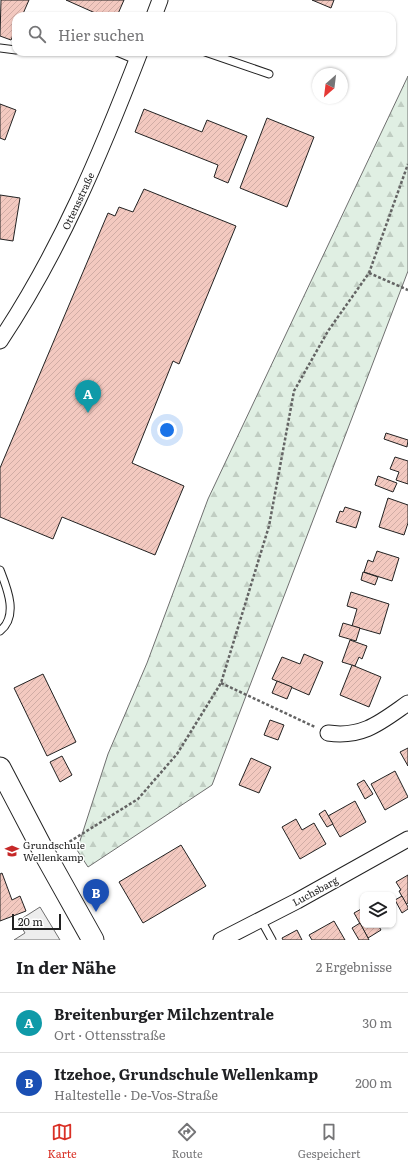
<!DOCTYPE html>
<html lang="de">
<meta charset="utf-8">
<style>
:root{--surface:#fff;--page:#f6f6f6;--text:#202124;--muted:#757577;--line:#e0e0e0;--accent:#d93025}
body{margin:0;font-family:Literata,serif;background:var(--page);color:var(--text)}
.controls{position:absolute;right:12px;bottom:12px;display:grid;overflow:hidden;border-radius:8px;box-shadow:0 1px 3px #0004}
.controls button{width:36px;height:36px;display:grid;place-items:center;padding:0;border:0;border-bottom:1px solid var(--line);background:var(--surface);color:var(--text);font:20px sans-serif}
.compass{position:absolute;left:312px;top:68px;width:36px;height:36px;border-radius:50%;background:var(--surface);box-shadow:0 1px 3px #0004;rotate:208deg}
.scale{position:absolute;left:12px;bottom:10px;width:49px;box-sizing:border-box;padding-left:4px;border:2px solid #222;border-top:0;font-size:11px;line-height:14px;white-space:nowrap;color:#222;-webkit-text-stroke:3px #fff;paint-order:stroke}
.you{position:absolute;left:167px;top:430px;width:14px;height:14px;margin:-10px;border:3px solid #fff;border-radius:50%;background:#1a73e8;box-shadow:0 0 0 6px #1a73e833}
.badge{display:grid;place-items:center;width:26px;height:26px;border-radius:50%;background:var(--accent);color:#fff;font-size:13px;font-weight:700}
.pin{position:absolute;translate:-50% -33px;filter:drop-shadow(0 1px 2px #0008)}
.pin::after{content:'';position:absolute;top:21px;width:14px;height:12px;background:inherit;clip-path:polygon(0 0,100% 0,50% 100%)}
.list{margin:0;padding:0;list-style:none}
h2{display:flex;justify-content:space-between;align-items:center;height:52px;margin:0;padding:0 16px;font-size:17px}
h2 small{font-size:13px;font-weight:400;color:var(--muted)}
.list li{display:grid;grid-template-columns:26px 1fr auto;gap:12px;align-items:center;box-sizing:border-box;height:60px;padding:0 16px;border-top:1px solid var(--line)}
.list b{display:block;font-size:15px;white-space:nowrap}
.list p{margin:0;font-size:13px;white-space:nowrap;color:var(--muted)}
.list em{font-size:13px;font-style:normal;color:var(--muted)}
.icon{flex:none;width:22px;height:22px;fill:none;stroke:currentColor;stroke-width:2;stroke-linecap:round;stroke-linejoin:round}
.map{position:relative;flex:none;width:408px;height:940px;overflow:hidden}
.search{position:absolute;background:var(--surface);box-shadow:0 1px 3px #0004;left:12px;right:12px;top:12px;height:44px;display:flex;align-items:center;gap:10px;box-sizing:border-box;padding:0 14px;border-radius:12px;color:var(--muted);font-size:15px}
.sheet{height:172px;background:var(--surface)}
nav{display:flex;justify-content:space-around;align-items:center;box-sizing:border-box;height:56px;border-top:1px solid var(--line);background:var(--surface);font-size:11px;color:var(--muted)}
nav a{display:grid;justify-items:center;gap:2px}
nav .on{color:var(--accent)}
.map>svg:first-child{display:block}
.forest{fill:url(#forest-firs);stroke:#6f6f6f}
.parking{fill:#ededed;stroke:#6f6f6f}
.building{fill:url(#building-hatch);stroke:#222}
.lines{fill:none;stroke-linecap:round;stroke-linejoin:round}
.lane-casing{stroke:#222;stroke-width:9}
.street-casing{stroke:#222;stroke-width:17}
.secondary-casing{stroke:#222;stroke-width:23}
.path{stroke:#646464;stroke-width:2.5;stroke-dasharray:3 2;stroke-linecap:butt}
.lane{stroke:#fff;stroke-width:7}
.street{stroke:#fff;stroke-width:15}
.secondary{stroke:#fff;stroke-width:21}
.labels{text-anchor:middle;stroke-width:3;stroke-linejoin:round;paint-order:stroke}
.street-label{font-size:10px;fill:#222;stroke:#fff}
.poi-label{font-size:10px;fill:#222;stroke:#fff;text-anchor:start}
</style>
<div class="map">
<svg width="408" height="940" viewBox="0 0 408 940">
<defs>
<pattern id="forest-firs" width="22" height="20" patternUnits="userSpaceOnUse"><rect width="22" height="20" fill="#e0efe3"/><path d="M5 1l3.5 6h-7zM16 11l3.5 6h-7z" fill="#c0cdc2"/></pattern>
<pattern id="building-hatch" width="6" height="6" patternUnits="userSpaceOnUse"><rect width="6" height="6" fill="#f3c9c0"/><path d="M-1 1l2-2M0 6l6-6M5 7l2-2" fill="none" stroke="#d0aca5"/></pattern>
</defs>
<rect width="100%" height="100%" fill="#fff"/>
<polygon class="forest" points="408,76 408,271 212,785 88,867 77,850 108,754 147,663 208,499"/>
<polygon class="parking" points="40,907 60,940 14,940 25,933 18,921"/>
<g class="building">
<polygon points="1,0 29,0 22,16 16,16 16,29 11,40 0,36"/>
<polygon points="66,0 124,0 117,16 102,16"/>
<polygon points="312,0 334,0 331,8"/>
<polygon points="0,104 16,110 5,140 0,138"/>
<polygon points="144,109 202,132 207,120 247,136 228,183 214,177 218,165 135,132"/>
<polygon points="267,118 314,137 287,207 240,188"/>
<polygon points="144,189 236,226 179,364 173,361 132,463 184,486 155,555 62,517 53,539 0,517 0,468 108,213 115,216 119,207 133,212"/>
<polygon points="0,195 20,198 13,241 0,239"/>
<polygon points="386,433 408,440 407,447 384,439"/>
<polygon points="395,457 408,461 408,484 396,480 399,472 390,469"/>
<polygon points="378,476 397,483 393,492 375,485"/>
<polygon points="388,498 408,505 408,523 404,535 379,527"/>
<polygon points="345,507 361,512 356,528 336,522 340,511 343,512"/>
<polygon points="377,551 399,558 392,581 364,572 368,560 373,562"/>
<polygon points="363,572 378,577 375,585 361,580"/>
<polygon points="351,592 389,604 380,634 352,626 357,609 347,606"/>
<polygon points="343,623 360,628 356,641 339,636"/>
<polygon points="350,640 367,646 362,659 359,657 355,666 342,662"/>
<polygon points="304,654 323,662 309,695 272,679 282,657 300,664"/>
<polygon points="352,665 381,677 369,707 340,695"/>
<polygon points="43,674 76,742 47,756 14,688"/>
<polygon points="277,681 292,687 287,699 272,693"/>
<polygon points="270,720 284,725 278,740 264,735"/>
<polygon points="408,748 408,766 400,752"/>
<polygon points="62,756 72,775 60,782 50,762"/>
<polygon points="251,758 271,767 259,793 239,785"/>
<polygon points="395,771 408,797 385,810 371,784"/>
<polygon points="364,780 373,794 365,799 357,784"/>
<polygon points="355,801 366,822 340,837 328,816"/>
<polygon points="325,810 333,824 327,827 319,814"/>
<polygon points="296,819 302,830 314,823 326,844 300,859 282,827"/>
<polygon points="181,845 206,886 143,923 119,882"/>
<polygon points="2,873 12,900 20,896 26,911 0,921 0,874"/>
<polygon points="408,875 408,903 406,904 399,891 401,890 396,882"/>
<polygon points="402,896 408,907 408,909 402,913 395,900"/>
<polygon points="363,908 363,925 378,925 381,930 368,938 354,913"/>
<polygon points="334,921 345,940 312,940 309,935"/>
<polygon points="360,923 368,938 369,940 359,940 352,928"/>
<polygon points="297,930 302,940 283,940 282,938"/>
</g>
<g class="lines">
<defs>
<g id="lane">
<polyline points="0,48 16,50"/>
<polyline points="117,52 136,60"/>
<polyline points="205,52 269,74"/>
<path d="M0 570C7 588 19 616 0 631"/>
<polyline points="261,920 272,940"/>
</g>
<g id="street">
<polyline points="154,16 160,0"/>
<path d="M0 341C60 251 101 153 140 52"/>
<path d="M328 733C363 738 381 722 408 703"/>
<polyline points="221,940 297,901 408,839"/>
</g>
<polyline id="secondary" points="0,768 46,856 93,940"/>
</defs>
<use href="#lane" class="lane-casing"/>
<use href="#street" class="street-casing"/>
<use href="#secondary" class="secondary-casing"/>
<g class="path">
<polyline points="369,273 408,290"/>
<polyline points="221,683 315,727"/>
<polyline points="61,847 138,799 177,754 221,683 269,526 294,391 328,331 369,273 408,164"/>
</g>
<use href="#lane" class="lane"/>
<use href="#street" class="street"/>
<use href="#secondary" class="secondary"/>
</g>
<defs>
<symbol id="school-bare" viewBox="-9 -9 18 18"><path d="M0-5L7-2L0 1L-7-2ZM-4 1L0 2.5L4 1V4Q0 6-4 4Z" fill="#c62828" stroke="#fff" stroke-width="2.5" paint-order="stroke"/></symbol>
</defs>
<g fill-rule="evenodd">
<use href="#school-bare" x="2" y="841" width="20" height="20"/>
</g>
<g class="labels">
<g class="street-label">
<text transform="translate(78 201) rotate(-65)" y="4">Ottensstraße</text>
<text transform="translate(315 891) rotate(-29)" y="4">Luchsbarg</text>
</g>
<g class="poi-label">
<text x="23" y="849">Grundschule<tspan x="23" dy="12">Wellenkamp</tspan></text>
</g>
</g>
</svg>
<div class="controls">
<button><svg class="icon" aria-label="layers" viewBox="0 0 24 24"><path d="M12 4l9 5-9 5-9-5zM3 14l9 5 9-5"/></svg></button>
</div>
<svg class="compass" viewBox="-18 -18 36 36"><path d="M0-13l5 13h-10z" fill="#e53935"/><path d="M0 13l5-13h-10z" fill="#757577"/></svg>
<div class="scale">20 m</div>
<div class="you"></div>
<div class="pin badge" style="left:88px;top:413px;background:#0f9aa8">A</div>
<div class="pin badge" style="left:96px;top:912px;background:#1a4fb4">B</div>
<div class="search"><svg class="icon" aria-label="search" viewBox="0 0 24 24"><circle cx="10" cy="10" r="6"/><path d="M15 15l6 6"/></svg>Hier suchen</div>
</div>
<section class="sheet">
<h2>In der Nähe<small>2 Ergebnisse</small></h2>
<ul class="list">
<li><span class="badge" style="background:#0f9aa8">A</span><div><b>Breitenburger Milchzentrale</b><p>Ort · Ottensstraße</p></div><em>30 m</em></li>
<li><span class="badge" style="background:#1a4fb4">B</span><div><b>Itzehoe, Grundschule Wellenkamp</b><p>Haltestelle · De-Vos-Straße</p></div><em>200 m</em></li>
</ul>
</section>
<nav>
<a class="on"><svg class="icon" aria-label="map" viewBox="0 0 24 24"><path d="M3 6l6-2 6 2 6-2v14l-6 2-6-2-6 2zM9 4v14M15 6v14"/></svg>Karte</a>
<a><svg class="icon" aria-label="directions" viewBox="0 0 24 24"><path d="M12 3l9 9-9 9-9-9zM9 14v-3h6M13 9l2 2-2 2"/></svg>Route</a>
<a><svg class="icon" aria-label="saved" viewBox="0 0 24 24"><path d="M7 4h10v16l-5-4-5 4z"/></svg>Gespeichert</a>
</nav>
